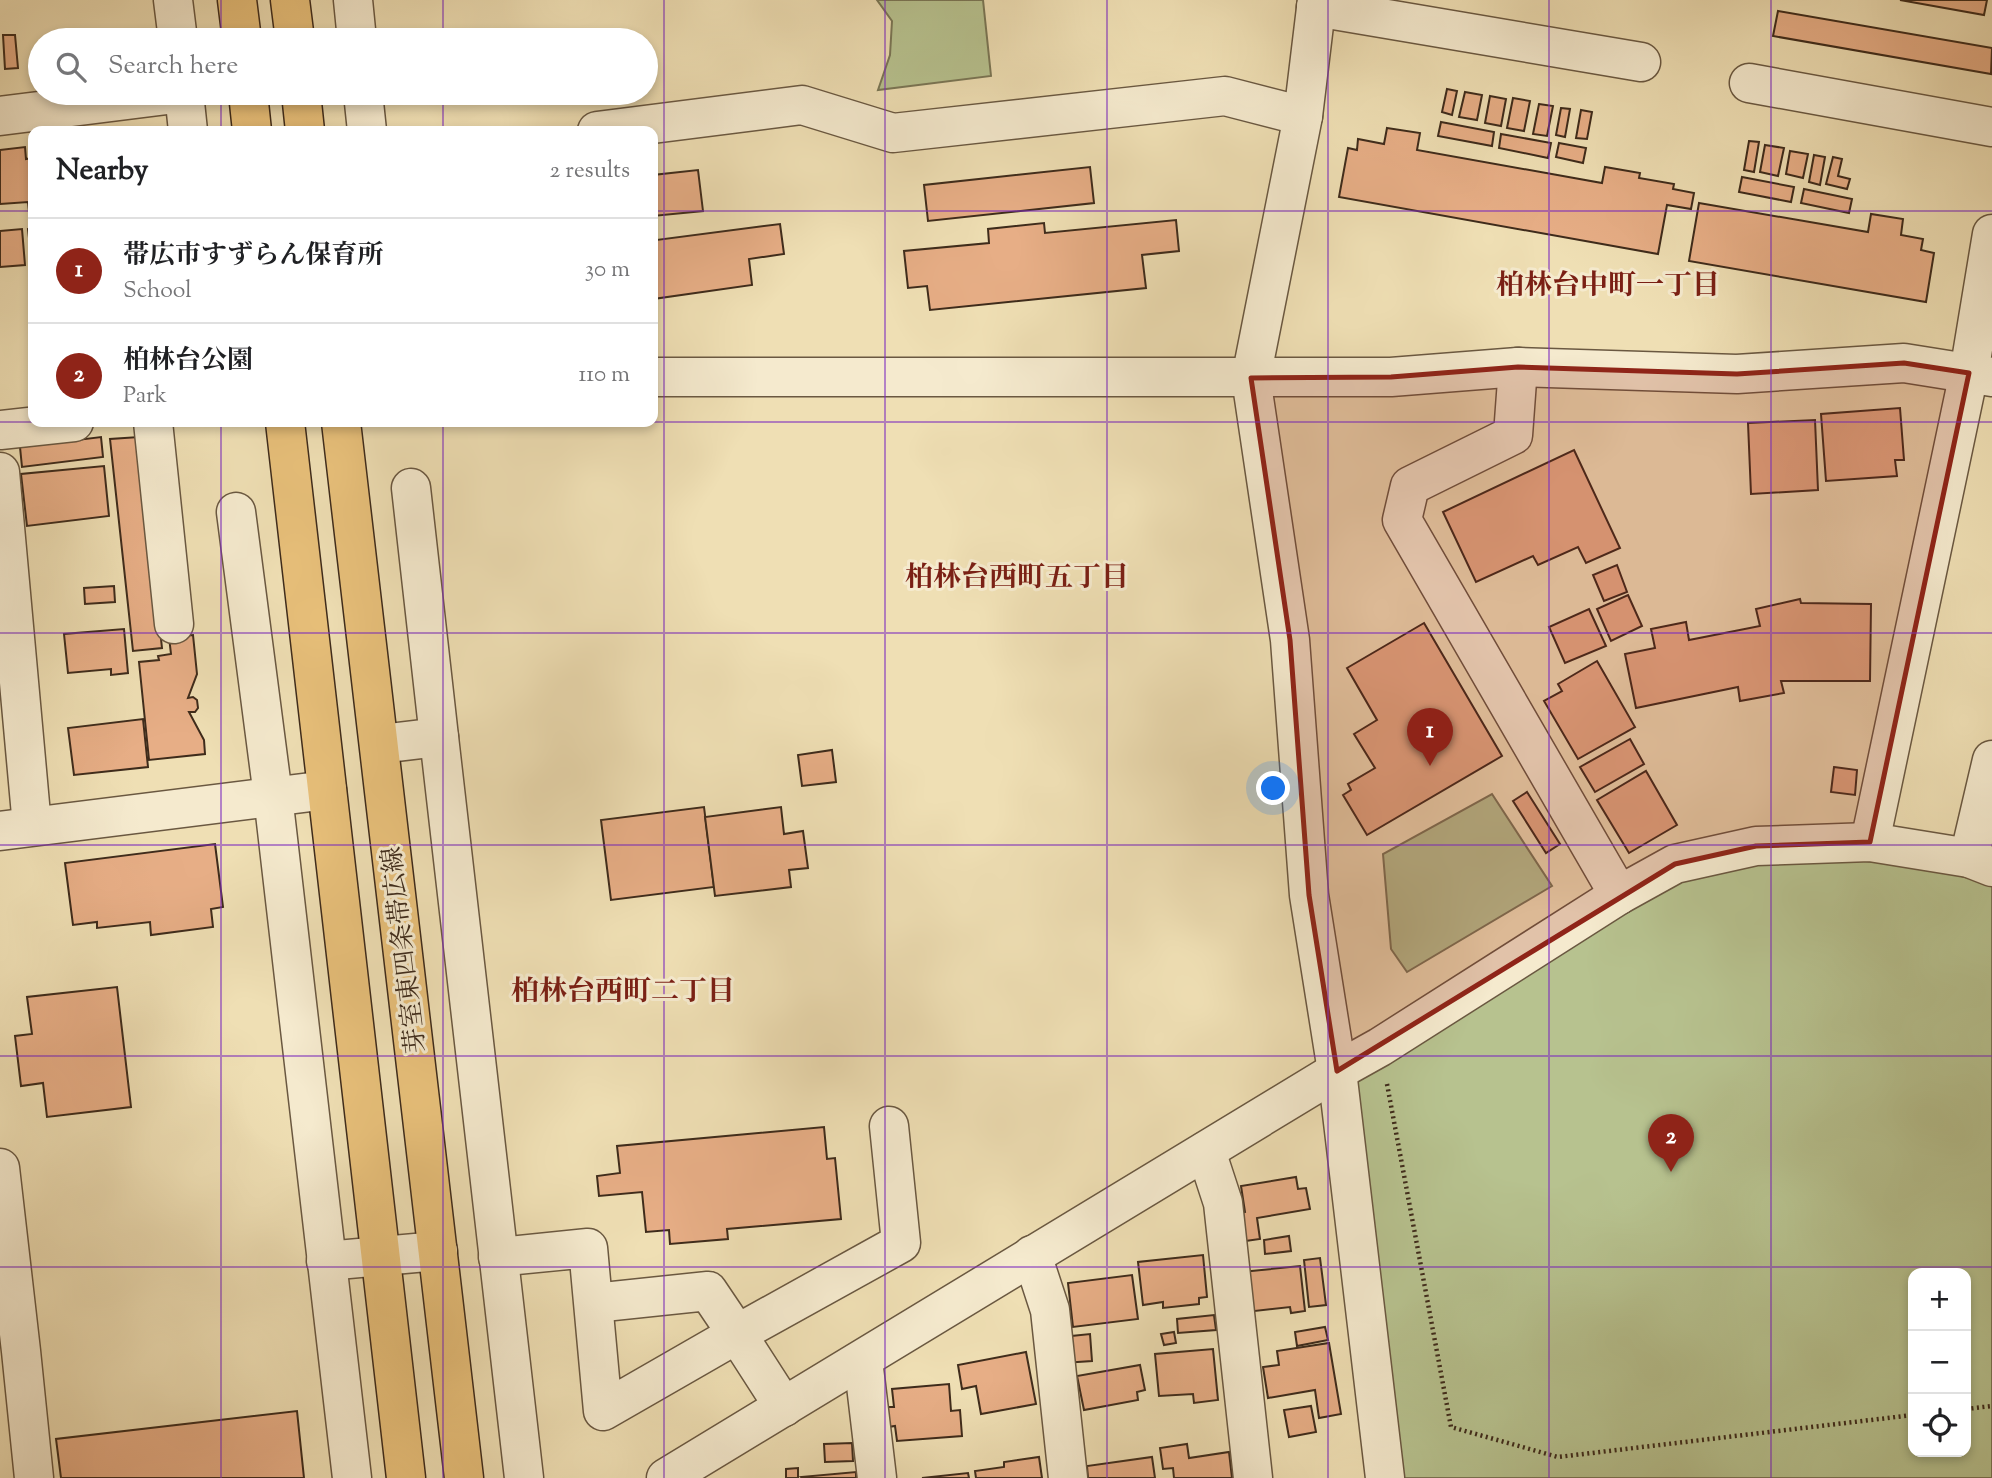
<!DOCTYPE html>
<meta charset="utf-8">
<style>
:root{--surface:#fff;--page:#f6f6f6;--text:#202124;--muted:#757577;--line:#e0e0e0;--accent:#8f2418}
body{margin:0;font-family:"Sorts Mill Goudy","Noto Serif JP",serif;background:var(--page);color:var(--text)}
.controls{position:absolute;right:21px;bottom:21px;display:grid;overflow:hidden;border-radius:14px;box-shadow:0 4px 10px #0003}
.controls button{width:63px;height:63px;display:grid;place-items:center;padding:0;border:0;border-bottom:2px solid var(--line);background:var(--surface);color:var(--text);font:35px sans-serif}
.you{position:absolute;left:1274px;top:789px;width:24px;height:24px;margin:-18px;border:5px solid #fff;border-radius:50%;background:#1a73e8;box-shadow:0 0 0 10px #1a73e833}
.badge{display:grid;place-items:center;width:46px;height:46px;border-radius:50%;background:var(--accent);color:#fff;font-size:23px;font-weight:700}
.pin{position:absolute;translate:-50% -58px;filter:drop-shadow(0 2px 4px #0008)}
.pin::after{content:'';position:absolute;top:37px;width:24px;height:21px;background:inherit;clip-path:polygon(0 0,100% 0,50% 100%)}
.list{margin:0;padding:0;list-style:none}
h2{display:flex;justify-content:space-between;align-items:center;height:91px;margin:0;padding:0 28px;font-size:30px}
h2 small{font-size:23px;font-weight:400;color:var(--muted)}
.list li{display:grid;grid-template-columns:46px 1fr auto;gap:21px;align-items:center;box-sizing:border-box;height:105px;padding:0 28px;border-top:2px solid var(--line)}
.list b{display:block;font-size:26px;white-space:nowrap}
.list p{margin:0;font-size:23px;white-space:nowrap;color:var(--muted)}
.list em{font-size:23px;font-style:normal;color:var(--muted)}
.icon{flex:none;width:38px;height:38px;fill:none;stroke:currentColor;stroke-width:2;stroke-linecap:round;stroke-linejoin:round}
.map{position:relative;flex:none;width:1992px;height:1478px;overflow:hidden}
.search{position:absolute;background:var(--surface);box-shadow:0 4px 10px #0003;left:28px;top:28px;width:630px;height:77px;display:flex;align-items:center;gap:18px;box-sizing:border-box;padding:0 24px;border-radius:38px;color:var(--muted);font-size:26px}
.panel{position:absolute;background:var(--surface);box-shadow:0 4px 10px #0003;left:28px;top:126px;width:630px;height:301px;border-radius:14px}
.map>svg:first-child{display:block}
.green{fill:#b7c28f;stroke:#7a7655;stroke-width:2;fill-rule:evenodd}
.building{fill:#e7ae86;stroke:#3e2b1b;stroke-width:2}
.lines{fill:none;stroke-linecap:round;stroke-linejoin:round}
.minor-casing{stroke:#6a5841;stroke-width:41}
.major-casing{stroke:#3e2b1b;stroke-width:41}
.path{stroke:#3e2b1b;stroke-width:4.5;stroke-dasharray:2 3.5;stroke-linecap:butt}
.minor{stroke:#f5eace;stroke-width:38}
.major{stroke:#e8c07a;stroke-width:38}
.marked{fill:#8f2418;fill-opacity:0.2;stroke:#8f2418;stroke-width:5;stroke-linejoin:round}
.grid{fill:none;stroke:#7b2cbf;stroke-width:2;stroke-opacity:0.55}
.labels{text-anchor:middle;stroke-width:6;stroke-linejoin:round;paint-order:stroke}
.street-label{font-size:26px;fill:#3e2b1b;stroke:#f5eace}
.neighbourhood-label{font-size:28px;font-weight:bold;fill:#7a1f14;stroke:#f5eace}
</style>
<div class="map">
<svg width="1992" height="1478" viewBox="0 0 1992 1478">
<rect width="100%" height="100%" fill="#efdfb4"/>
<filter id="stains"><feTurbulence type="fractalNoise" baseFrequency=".00286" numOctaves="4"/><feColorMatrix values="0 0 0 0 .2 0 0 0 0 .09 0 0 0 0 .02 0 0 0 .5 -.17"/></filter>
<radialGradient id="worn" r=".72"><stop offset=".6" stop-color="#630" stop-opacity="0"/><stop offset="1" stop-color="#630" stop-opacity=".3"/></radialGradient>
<g class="green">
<polygon points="877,0 983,0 991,76 878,90 890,55 892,21"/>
<polygon points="1492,794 1552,886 1407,972 1391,949 1383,854"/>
<path d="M1756 846 1992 867V1478H1385L1337 1071 1619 895ZM1913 1273H1966V1452H1913Z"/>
</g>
<g class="building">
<polygon points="1900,0 1987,0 1984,15"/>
<polygon points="1778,11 1992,48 1991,74 1773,36"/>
<polygon points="3,35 15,35 18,68 5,69"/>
<polygon points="1447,89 1457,91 1452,115 1442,112"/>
<polygon points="1465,92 1482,95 1477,120 1459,117"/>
<polygon points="1490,96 1506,99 1501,126 1485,123"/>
<polygon points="1513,98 1530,101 1524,131 1507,128"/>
<polygon points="1539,104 1553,106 1547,136 1533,134"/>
<polygon points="1561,108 1570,109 1565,137 1556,135"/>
<polygon points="1581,110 1592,112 1587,139 1576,138"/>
<polygon points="1441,122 1494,132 1492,146 1438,136"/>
<polygon points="1387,128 1420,133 1417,150 1602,183 1605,167 1640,173 1639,178 1674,184 1673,189 1694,193 1691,209 1667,205 1658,254 1339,197 1348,148 1357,150 1358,139 1384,144"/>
<polygon points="1501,134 1551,143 1548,158 1499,148"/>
<polygon points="1749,141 1759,142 1754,172 1744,170"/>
<polygon points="1559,143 1586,148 1583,163 1556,157"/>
<polygon points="1765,145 1784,148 1778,176 1760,172"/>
<polygon points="25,147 26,159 33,158 33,212 29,212 28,202 0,204 0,150"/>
<polygon points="1790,151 1808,154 1803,178 1786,174"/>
<polygon points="1814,155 1825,157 1820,185 1809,182"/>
<polygon points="1833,157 1842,159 1838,176 1850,179 1847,189 1826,184"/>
<polygon points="1090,167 1094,203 928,221 924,185"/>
<polygon points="698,170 703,211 653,216 653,175"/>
<polygon points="1742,177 1794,187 1791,202 1739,192"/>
<polygon points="1804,189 1852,199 1849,213 1801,203"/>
<polygon points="1699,203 1868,232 1871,214 1903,219 1901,235 1923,239 1921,250 1934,253 1926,302 1689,261"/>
<polygon points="1176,220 1179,251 1142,255 1146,288 930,310 927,286 908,288 904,251 989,243 988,229 1044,223 1045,233"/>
<polygon points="780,224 784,254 749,259 752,285 653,299 653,226 655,225 657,240"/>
<polygon points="33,228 33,265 32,265 28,229"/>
<polygon points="22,229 25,265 0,267 0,231"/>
<polygon points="1900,408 1904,460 1895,460 1897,476 1826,481 1821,414"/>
<polygon points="1815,420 1818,490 1751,494 1748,423"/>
<polygon points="101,437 103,457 22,467 20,447"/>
<polygon points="139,437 162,648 133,651 110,439"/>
<polygon points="1574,450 1620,548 1586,563 1578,547 1538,565 1533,556 1476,582 1443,512"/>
<polygon points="104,466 109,516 27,526 21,474"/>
<polygon points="1617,565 1627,592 1604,601 1593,575"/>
<polygon points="114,586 115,602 85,604 84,588"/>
<polygon points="1628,595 1642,626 1611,641 1597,609"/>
<polygon points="1800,599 1801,603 1871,604 1870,681 1781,681 1784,693 1740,701 1738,687 1636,708 1625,654 1655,648 1651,629 1686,622 1689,640 1760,626 1756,609"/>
<polygon points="1589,609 1606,646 1565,663 1549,627"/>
<polygon points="1424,623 1502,756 1367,835 1343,795 1351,790 1348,784 1375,768 1354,734 1377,720 1347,668"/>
<polygon points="124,629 128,673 111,675 111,669 68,673 64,634"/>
<polygon points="193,635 197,674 188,698 193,697 197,700 198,708 195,712 189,712 204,740 205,754 149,760 139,662 159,660 158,656 171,654 169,637"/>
<polygon points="1597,661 1635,727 1578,759 1544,701 1562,691 1558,684"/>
<polygon points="143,719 148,767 74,775 68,728"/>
<polygon points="1630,739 1644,764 1595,792 1580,767"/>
<polygon points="832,750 836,782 802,786 798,755"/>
<polygon points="1834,767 1857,770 1855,795 1831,792"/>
<polygon points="1646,771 1677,825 1629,853 1597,800"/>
<polygon points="1527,792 1560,844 1546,853 1513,801"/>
<polygon points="704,807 714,887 611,900 601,820"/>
<polygon points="781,807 784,834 803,831 808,868 789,870 791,887 715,896 705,817"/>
<polygon points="215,844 223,907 211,909 213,927 151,935 150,922 97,928 97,922 73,925 65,863"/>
<polygon points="117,987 131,1107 47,1117 43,1083 21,1086 15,1036 32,1034 27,997"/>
<polygon points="824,1127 827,1159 835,1158 841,1219 727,1229 728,1239 670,1244 669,1230 646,1232 642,1192 599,1196 597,1176 620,1173 617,1146"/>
<polygon points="1296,1177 1298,1189 1306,1188 1310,1209 1257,1218 1260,1239 1238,1242 1234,1214 1245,1212 1241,1186"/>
<polygon points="1289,1236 1291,1251 1265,1254 1264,1240"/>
<polygon points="1203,1255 1207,1297 1199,1298 1199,1304 1163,1308 1163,1302 1143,1305 1138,1262"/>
<polygon points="1320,1258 1326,1305 1309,1307 1304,1260"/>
<polygon points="1300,1266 1305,1311 1291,1313 1290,1307 1246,1312 1242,1272"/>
<polygon points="1132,1275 1138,1319 1073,1327 1068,1283"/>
<polygon points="1214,1315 1216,1330 1178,1333 1177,1319"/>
<polygon points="1325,1327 1328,1340 1297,1346 1295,1332"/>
<polygon points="1174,1332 1176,1343 1164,1345 1161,1334"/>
<polygon points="1090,1334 1092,1361 1063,1363 1062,1337"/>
<polygon points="1329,1343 1341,1414 1319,1418 1315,1390 1268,1398 1263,1367 1279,1365 1277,1351"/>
<polygon points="1213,1349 1218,1400 1194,1403 1193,1394 1159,1396 1155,1354"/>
<polygon points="1026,1352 1036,1404 981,1414 976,1386 962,1389 958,1365"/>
<polygon points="1140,1365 1145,1390 1137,1392 1138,1400 1084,1410 1077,1376"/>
<polygon points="949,1384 951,1411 960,1410 962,1436 897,1441 895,1426 888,1427 887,1407 894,1407 892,1389"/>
<polygon points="1311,1406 1316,1432 1289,1437 1284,1410"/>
<polygon points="297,1411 304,1478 61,1478 56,1439"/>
<polygon points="852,1443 853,1461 825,1462 824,1444"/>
<polygon points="1187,1444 1189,1458 1229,1452 1232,1478 1174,1478 1173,1468 1163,1469 1160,1448"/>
<polygon points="1039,1457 1042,1478 976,1478 975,1471 1004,1467 1004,1462"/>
<polygon points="1152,1457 1155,1478 1088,1478 1087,1466"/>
<polygon points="798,1468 798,1478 786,1478 786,1469"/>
<polygon points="856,1472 856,1478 802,1478 801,1477"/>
<polygon points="968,1473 969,1478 922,1478"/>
</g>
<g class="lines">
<defs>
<g id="minor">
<polyline points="173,0 178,40"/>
<polyline points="353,0 357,40"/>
<polyline points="1317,0 1303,116 1251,378 1290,640 1309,895 1337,1071 1385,1478"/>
<polyline points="1316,7 1641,62"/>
<polyline points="1749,83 1992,127"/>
<polyline points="184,93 188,131"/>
<polyline points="363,93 367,131"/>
<polyline points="0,116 183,93"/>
<polyline points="597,131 802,105 893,133 1225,96 1303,116"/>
<polyline points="1518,367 1513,435 1410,486 1402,520 1619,895"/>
<polyline points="653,377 1391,377 1518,367 1737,374 1904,363 1992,377"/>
<polyline points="153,422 174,624"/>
<polyline points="0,430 74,422"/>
<polyline points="0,472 32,826"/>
<polyline points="411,488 439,737"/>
<polyline points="236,512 273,796 352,1478"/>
<polyline points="380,744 439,737 524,1478"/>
<polyline points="0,831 327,790"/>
<polyline points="1870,842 1969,373 1992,234"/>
<polyline points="1969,858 1992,760"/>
<polyline points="1206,1151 1223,1203 1253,1478"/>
<polyline points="0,1168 21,1351 34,1478"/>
<polyline points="1032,1255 1050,1310 1068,1478"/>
<polyline points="498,1257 588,1248 603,1411 737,1334 784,1407"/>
<polyline points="326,1261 438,1251"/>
<polyline points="594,1303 708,1291 737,1334 901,1243 889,1126"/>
<polyline points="863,1360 877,1478"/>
<polyline points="666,1478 1337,1071 1380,1047 1619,895 1675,864 1756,846 1870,842 1969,858 1992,867"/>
</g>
<g id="major">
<polyline points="237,0 242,40"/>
<polyline points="290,0 295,40"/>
<polyline points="248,93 252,131"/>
<polyline points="301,93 305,131"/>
<polyline points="285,422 406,1478"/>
<polyline points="341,422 464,1478"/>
</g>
</defs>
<use href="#minor" class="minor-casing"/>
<use href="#major" class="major-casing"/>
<g class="path">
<polyline points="1387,1084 1451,1427 1558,1457 1913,1415"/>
<polyline points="1966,1409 1992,1406"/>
</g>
<use href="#minor" class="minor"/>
<use href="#major" class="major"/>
</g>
<path class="marked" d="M1904 363 1969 373 1870 842 1756 846 1675 864 1337 1071 1309 895 1290 640 1251 378 1391 377 1518 367 1737 374Z"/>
<path class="grid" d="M221 0V40M443 0V40M664 0V1478M885 0V1478M1107 0V1478M1328 0V1478M1549 0V1478M1771 0V1478M221 93V131M443 93V131M0 211H33M653 211H1992M0 422H1992M221 422V1478M443 422V1478M0 633H1992M0 845H1992M0 1056H1992M0 1267H1992"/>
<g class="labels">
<g class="street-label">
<text transform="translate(403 950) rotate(-97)" y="9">芽室東四条帯広線</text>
</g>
<g class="neighbourhood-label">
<text x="1608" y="294">柏林台中町一丁目</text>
<text x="1017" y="586">柏林台西町五丁目</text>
<text x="623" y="1000">柏林台西町二丁目</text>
</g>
</g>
<rect width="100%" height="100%" filter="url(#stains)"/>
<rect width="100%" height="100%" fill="url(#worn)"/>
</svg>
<div class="controls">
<button>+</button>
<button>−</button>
<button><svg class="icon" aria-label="locate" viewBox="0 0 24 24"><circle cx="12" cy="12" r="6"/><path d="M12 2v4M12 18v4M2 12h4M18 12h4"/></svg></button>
</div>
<div class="you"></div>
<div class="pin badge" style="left:1430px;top:766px">1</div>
<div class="pin badge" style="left:1671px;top:1172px">2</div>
<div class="search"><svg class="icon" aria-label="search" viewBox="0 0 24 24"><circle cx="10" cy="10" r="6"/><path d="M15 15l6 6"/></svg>Search here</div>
<section class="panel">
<h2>Nearby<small>2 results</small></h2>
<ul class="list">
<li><span class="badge">1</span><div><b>帯広市すずらん保育所</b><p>School</p></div><em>30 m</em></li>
<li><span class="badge">2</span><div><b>柏林台公園</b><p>Park</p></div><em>110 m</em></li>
</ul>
</section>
</div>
